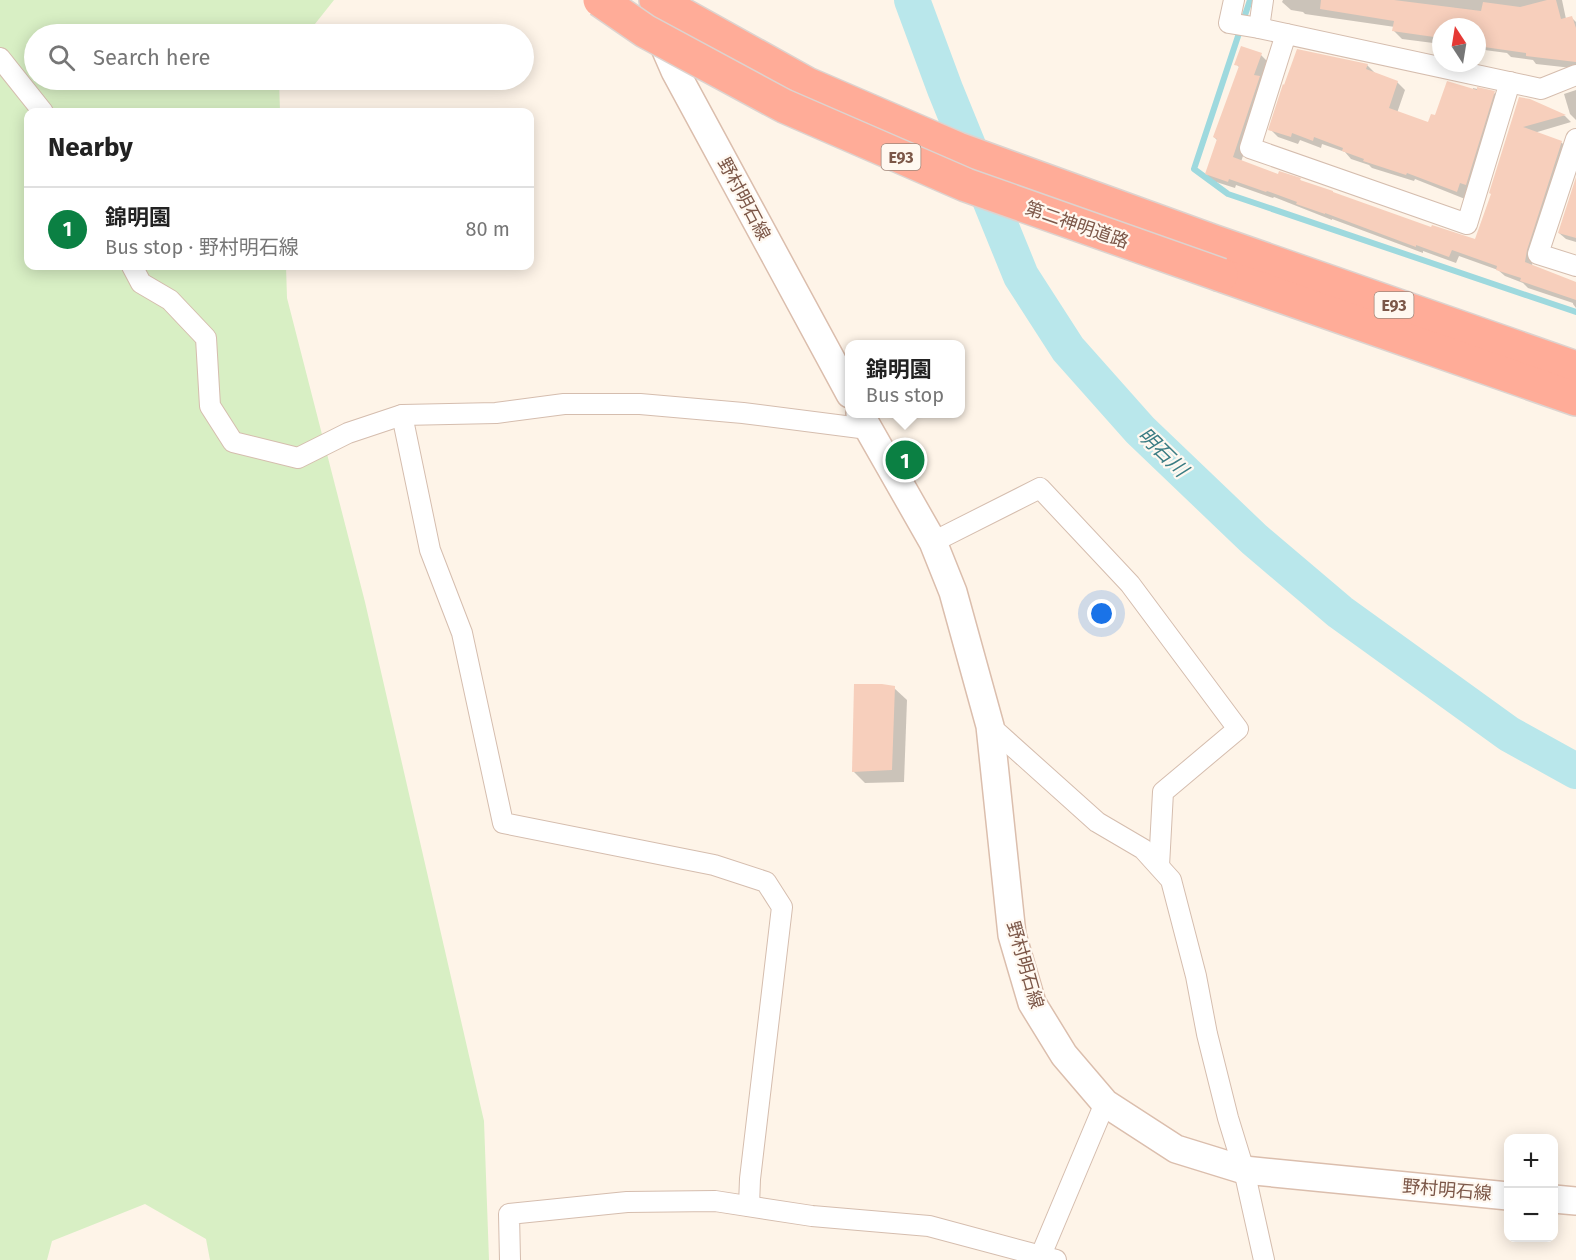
<!DOCTYPE html>
<meta charset="utf-8">
<style>
:root{--surface:#fff;--page:#f6f6f6;--text:#222;--muted:#767676;--line:#e0e0e0;--accent:#0b8043}
body{margin:0;font-family:"Fira Sans","Noto Sans JP",sans-serif;background:var(--page);color:var(--text)}
.controls{position:absolute;right:18px;bottom:18px;display:grid;overflow:hidden;border-radius:12px;box-shadow:0 3px 15px #0003}
.controls button{width:54px;height:54px;display:grid;place-items:center;padding:0;border:0;border-bottom:2px solid var(--line);background:var(--surface);color:var(--text);font:30px sans-serif}
.compass{position:absolute;left:1432px;top:18px;width:54px;height:54px;border-radius:50%;background:var(--surface);box-shadow:0 3px 15px #0003;rotate:348deg}
.you{position:absolute;left:1102px;top:614px;width:21px;height:21px;margin:-15px;border:4px solid #fff;border-radius:50%;background:#1a73e8;box-shadow:0 0 0 9px #1a73e833}
.badge{display:grid;place-items:center;width:39px;height:39px;border-radius:50%;background:var(--accent);color:#fff;font-size:20px;font-weight:700}
.pin{position:absolute;translate:-50% -50%;border:3px solid #fff;box-shadow:0 2px 6px #0006}
.popup{position:absolute;left:845px;top:340px;width:120px;height:78px;box-sizing:border-box;display:grid;place-content:center;border-radius:12px;background:var(--surface);filter:drop-shadow(0 2px 4px #0005);font-size:20px;white-space:nowrap;color:var(--muted)}
.popup b{font-size:22px;color:var(--text)}
.popup::after{content:'';position:absolute;left:50%;top:100%;margin-left:-12px;border:12px solid transparent;border-top-color:var(--surface)}
.list{margin:0;padding:0;list-style:none}
h2{display:flex;justify-content:space-between;align-items:center;height:78px;margin:0;padding:0 24px;font-size:26px}
h2 small{font-size:20px;font-weight:400;color:var(--muted)}
.list li{display:grid;grid-template-columns:39px 1fr auto;gap:18px;align-items:center;box-sizing:border-box;height:84px;padding:0 24px;border-top:2px solid var(--line)}
.list b{display:block;font-size:22px;white-space:nowrap}
.list p{margin:0;font-size:20px;white-space:nowrap;color:var(--muted)}
.list em{font-size:20px;font-style:normal;color:var(--muted)}
.icon{flex:none;width:33px;height:33px;fill:none;stroke:currentColor;stroke-width:2;stroke-linecap:round;stroke-linejoin:round}
.map{position:relative;flex:none;width:1576px;height:1260px;overflow:hidden}
.search{position:absolute;background:var(--surface);box-shadow:0 3px 15px #0003;left:24px;top:24px;width:510px;height:66px;display:flex;align-items:center;gap:15px;box-sizing:border-box;padding:0 21px;border-radius:33px;color:var(--muted);font-size:22px}
.panel{position:absolute;background:var(--surface);box-shadow:0 3px 15px #0003;left:24px;top:108px;width:510px;height:162px;border-radius:12px}
.map>svg:first-child{display:block}
.green{fill:#d8efc4}
.shadow{fill:#0003}
.lines{fill:none;stroke-linecap:round;stroke-linejoin:round}
.stream{stroke:#9ed9de;stroke-width:6}
.river{stroke:#b9e7eb;stroke-width:36}
.building{fill:#f7cfbc}
.street-casing{stroke:#d5bdae;stroke-width:22}
.secondary-casing{stroke:#dbbead;stroke-width:30}
.highway-casing{stroke:#ddd3cf;stroke-width:36}
.street{stroke:#fff;stroke-width:20}
.secondary{stroke:#fff;stroke-width:27}
.highway{stroke:#ffac98;stroke-width:33}
.highway-bridge-casing{stroke:#ddd3cf;stroke-width:36;stroke-linecap:butt}
.highway-bridge{stroke:#ffac98;stroke-width:33}
.labels{text-anchor:middle;stroke-width:4.5;stroke-linejoin:round;paint-order:stroke}
.shield{fill:#fff8f0;stroke:#a3877a;stroke-width:1.5}
.shield-label{font-size:16px;font-weight:bold;fill:#7c5748}
.street-label{font-size:18px;fill:#7c5748;stroke:#fff8f0}
.water-label{font-size:20px;font-style:italic;fill:#3a7c83;stroke:#fff8f0}
</style>
<div class="map">
<svg width="1576" height="1260" viewBox="0 0 1576 1260">
<rect width="100%" height="100%" fill="#fef4e8"/>
<polygon class="green" points="0,0 334,0 307,34 34,34 34,80 279,80 280,112 28,112 28,266 286,266 287,298 365,602 484,1121 489,1260 210,1260 206,1239 145,1204 52,1241 47,1260 0,1260"/>
<g class="shadow">
<polygon points="1283,0 1562,0 1566,19 1571,17 1576,22 1576,73 1572,68 1536,64 1533,60 1511,57 1507,53 1477,49 1477,27 1441,27 1441,44 1402,39 1394,31 1395,27 1305,14 1303,12 1291,10 1282,2"/>
<polygon points="1261,55 1268,62 1266,85 1241,162 1279,175 1300,180 1302,182 1432,229 1476,241 1529,100 1565,116 1571,122 1534,133 1562,143 1569,150 1559,158 1564,162 1533,258 1532,266 1576,284 1576,308 1573,304 1573,303 1528,288 1523,283 1505,276 1498,270 1459,256 1456,263 1423,251 1423,253 1332,219 1332,220 1274,197 1273,198 1236,185 1235,188 1213,181 1206,174 1218,141 1214,137 1240,68 1236,64"/>
<polygon points="1367,65 1375,73 1397,82 1405,90 1397,113 1429,124 1436,117 1473,90 1473,88 1494,93 1502,100 1465,199 1415,179 1414,181 1372,168 1369,165 1351,159 1345,152 1322,144 1321,148 1300,140 1298,144 1278,137 1270,129"/>
<polygon points="1576,90 1576,120 1570,114 1564,94"/>
<polygon points="1576,182 1576,242 1566,239 1559,233"/>
<polygon points="894,688 907,700 904,782 865,783 853,771"/>
</g>
<g class="lines">
<polyline class="stream" points="1250,0 1194,169 1228,194 1576,312"/>
<polyline class="river" points="912,0 945,89 1021,276 1068,349 1140,430 1254,539 1340,612 1509,734 1576,771"/>
</g>
<g class="building">
<polygon points="1321,0 1394,0 1481,11 1483,2 1520,7 1547,0 1556,0 1561,19 1572,16 1576,28 1576,62 1526,56 1526,53 1477,46 1477,27 1441,27 1441,38 1392,31 1394,21 1320,9"/>
<polygon points="1241,46 1262,53 1254,75 1260,76 1233,157 1278,174 1279,171 1301,178 1300,180 1333,191 1333,192 1431,227 1432,225 1475,239 1491,194 1489,193 1519,97 1530,99 1566,115 1523,127 1562,141 1527,250 1525,262 1576,282 1576,300 1520,281 1521,278 1496,270 1497,266 1452,250 1449,257 1416,245 1416,247 1325,213 1325,214 1296,204 1297,202 1267,191 1266,192 1229,179 1228,182 1205,174 1217,139 1213,137 1239,66 1234,65"/>
<polygon points="1297,49 1368,64 1366,69 1398,81 1389,108 1428,122 1431,114 1435,115 1447,81 1477,90 1477,87 1495,91 1466,185 1460,183 1457,192 1407,173 1406,175 1363,161 1364,159 1342,151 1343,148 1314,137 1313,141 1292,133 1291,137 1268,130 1283,84 1284,85"/>
<polygon points="1576,177 1576,238 1558,233"/>
<polygon points="854,684 882,684 895,686 892,770 852,772"/>
</g>
<g class="lines">
<defs>
<g id="street">
<polyline points="1234,0 1229,23 1259,28"/>
<polyline points="1263,0 1259,28 1541,89 1576,75"/>
<polyline points="1286,34 1250,148 1467,224 1510,82"/>
<polyline points="0,58 43,112"/>
<polyline points="1576,139 1538,254 1576,266"/>
<polyline points="132,266 141,283 170,300 206,338 210,406 233,442 298,458 348,433 402,415 496,413 564,404 640,404 743,413 868,429"/>
<polyline points="402,415 430,550 462,633 503,823 714,865 766,882 782,907 750,1179 749,1206"/>
<polyline points="933,542 1040,488 1130,584 1238,729 1163,792 1159,866"/>
<polyline points="990,726 1097,822 1143,849 1171,880 1196,976 1207,1034 1228,1118 1244,1170 1264,1260"/>
<polyline points="510,1260 509,1214 627,1202 715,1201 812,1216 929,1226 1056,1260"/>
<polyline points="1042,1260 1041,1255 1105,1103"/>
</g>
<g id="secondary">
<polyline points="658,32 675,71 850,394"/>
<polyline points="860,414 933,542 953,592 990,726 1012,935 1032,1003 1064,1055 1105,1103 1176,1149 1244,1170 1508,1196"/>
<polyline points="1554,1199 1576,1201"/>
</g>
<g id="highway">
<polyline points="656,0 807,84 958,149 1212,241 1576,368"/>
<polyline points="1221,275 1576,399"/>
</g>
</defs>
<use href="#street" class="street-casing"/>
<use href="#secondary" class="secondary-casing"/>
<use href="#highway" class="highway-casing"/>
<use href="#street" class="street"/>
<use href="#secondary" class="secondary"/>
<use href="#highway" class="highway"/>
<defs>
<polyline id="highway-bridge" points="600,0 645,31 784,106 966,185 1221,275"/>
</defs>
<use href="#highway-bridge" class="highway-bridge-casing"/>
<use href="#highway-bridge" class="highway-bridge"/>
</g>
<g class="labels">
<g class="shield">
<rect x="881.5" y="144" width="39" height="26" rx="4.5"/>
<rect x="1374.5" y="292" width="39" height="26" rx="4.5"/>
</g>
<g class="shield-label">
<text x="901" y="163">E93</text>
<text x="1394" y="311">E93</text>
</g>
<g class="street-label">
<text transform="translate(744 199) rotate(62)" y="6">野村明石線</text>
<text transform="translate(1077 225) rotate(19)" y="6">第二神明道路</text>
<text transform="translate(1025 965) rotate(74)" y="6">野村明石線</text>
<text transform="translate(1447 1190) rotate(5)" y="6">野村明石線</text>
</g>
<g class="water-label">
<text transform="translate(1163 452) rotate(44)" y="7">明石川</text>
</g>
</g>
</svg>
<div class="controls">
<button>+</button>
<button>−</button>
</div>
<svg class="compass" viewBox="-18 -18 36 36"><path d="M0-13l5 13h-10z" fill="#e53935"/><path d="M0 13l5-13h-10z" fill="#767676"/></svg>
<div class="you"></div>
<div class="pin badge" style="left:905px;top:460px">1</div>
<div class="popup"><b>錦明園</b>Bus stop</div>
<div class="search"><svg class="icon" aria-label="search" viewBox="0 0 24 24"><circle cx="10" cy="10" r="6"/><path d="M15 15l6 6"/></svg>Search here</div>
<section class="panel">
<h2>Nearby<small></small></h2>
<ul class="list">
<li><span class="badge">1</span><div><b>錦明園</b><p>Bus stop · 野村明石線</p></div><em>80 m</em></li>
</ul>
</section>
</div>
